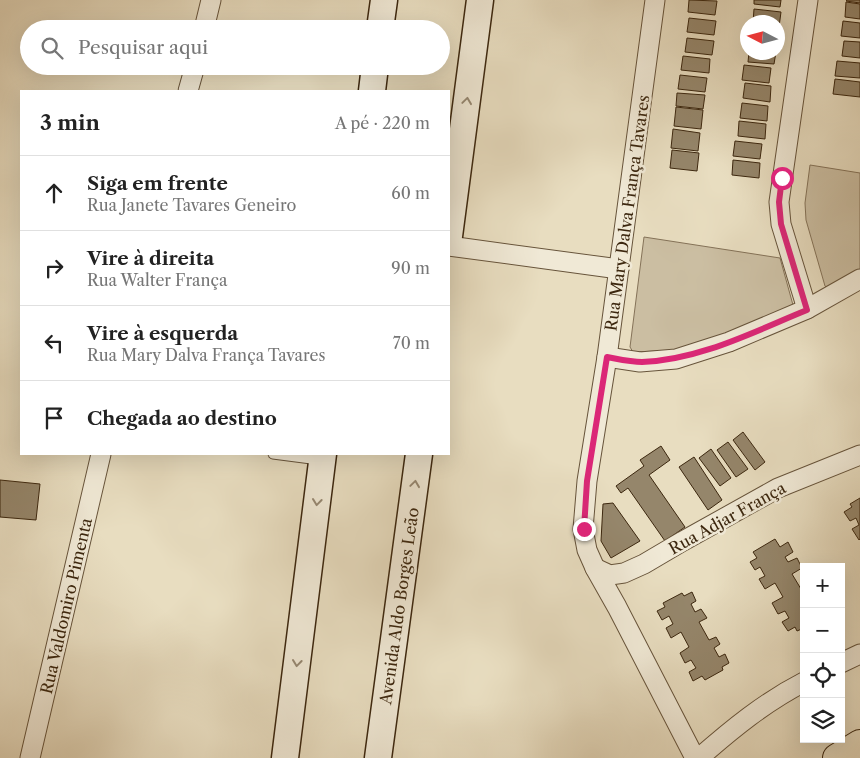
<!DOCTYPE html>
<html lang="pt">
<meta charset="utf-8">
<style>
:root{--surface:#fff;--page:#f2f2f2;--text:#222;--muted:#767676;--line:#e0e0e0}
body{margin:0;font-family:"Libre Caslon Text",serif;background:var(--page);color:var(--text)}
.controls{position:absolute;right:15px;bottom:15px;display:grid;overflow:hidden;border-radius:0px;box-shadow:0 5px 20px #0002}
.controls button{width:45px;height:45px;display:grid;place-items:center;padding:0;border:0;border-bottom:1px solid var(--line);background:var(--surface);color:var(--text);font:25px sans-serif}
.compass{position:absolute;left:740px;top:15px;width:45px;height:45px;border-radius:50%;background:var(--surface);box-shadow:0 5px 20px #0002;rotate:276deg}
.stop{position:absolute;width:15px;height:15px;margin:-11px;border:4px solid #db2777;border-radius:50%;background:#fff}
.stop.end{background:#db2777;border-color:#fff;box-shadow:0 1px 5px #0008}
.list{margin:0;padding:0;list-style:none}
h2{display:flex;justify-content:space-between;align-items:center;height:65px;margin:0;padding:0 20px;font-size:21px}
h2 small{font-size:16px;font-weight:400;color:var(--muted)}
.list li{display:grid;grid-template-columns:32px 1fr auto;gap:15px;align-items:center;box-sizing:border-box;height:75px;padding:0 20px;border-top:1px solid var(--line)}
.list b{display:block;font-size:19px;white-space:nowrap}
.list p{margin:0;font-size:16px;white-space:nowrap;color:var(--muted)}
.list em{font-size:16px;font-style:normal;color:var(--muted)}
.icon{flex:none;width:28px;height:28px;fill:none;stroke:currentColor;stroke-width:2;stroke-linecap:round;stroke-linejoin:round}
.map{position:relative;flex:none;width:860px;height:758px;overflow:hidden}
.search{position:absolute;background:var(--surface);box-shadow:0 5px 20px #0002;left:20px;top:20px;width:430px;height:55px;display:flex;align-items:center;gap:12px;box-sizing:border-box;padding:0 18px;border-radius:28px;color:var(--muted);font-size:19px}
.panel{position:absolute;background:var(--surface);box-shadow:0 5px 20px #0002;left:20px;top:90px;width:430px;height:365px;border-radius:0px}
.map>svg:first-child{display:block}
.green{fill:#cbbea2;stroke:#847258}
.building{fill:#95866b;stroke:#3c270f}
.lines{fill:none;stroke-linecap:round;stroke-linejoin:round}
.lane-casing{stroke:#67543b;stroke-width:11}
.street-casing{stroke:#67543b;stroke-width:21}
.secondary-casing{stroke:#3c270f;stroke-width:29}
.primary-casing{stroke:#3c270f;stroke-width:30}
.lane{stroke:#f0e9d6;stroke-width:9}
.street{stroke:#f0e9d6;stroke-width:19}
.secondary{stroke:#f0e9d6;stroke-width:26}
.primary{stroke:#e8ddc0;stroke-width:28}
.oneway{stroke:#968872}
.route{stroke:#db2777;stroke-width:6}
.labels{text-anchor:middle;stroke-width:5;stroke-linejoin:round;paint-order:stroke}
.street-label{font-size:16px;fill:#3c270f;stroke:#f0e9d6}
</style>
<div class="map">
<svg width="860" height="758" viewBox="0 0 860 758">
<rect width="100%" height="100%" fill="#e8ddc0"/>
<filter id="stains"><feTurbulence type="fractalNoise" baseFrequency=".004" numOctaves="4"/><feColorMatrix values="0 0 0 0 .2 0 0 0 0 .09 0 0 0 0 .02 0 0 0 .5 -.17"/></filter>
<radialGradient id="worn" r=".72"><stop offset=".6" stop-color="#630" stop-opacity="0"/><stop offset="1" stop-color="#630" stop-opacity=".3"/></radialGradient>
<g class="green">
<polygon points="810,165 860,173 860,272 828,289 825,286 806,220 805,203"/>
<polygon points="644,237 780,258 793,305 693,348 679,350 633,352 630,347"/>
</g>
<g class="building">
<polygon points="689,0 717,1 715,15 688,12"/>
<polygon points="754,0 781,0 780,7 754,4"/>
<polygon points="847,0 860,0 860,3 846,1"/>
<polygon points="846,2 860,4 860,19 845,17"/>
<polygon points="754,9 781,12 779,27 778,26 778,22 753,22"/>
<polygon points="689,18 716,21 714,35 687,32"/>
<polygon points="843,21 860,23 860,38 841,36"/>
<polygon points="687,38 714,41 712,55 685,52"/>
<polygon points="844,41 860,42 860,58 842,56"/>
<polygon points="749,52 776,52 774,64 748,62"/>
<polygon points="683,56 710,59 709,73 681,70"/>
<polygon points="837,61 860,63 860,78 835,76"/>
<polygon points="744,65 771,68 769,83 742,80"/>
<polygon points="680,75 707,78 705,92 678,89"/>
<polygon points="835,79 860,82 860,97 833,94"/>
<polygon points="745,83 771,86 770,102 743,98"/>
<polygon points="677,93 705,95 703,109 676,106"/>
<polygon points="742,103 768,106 767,121 740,118"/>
<polygon points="676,107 703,110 701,129 674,126"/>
<polygon points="739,121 766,124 765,139 738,136"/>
<polygon points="673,129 700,133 698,151 671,148"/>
<polygon points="735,141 762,144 760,159 733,156"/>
<polygon points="672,150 699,153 697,171 670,168"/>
<polygon points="733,160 760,163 759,178 732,175"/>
<polygon points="743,432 765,462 755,470 733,440"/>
<polygon points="728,442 748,469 736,477 717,450"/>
<polygon points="661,446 670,460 649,475 685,527 665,541 628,488 621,493 616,486 644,466 640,460"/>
<polygon points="711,449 731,478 720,486 699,458"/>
<polygon points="694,457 722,500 708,510 679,467"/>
<polygon points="0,480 40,484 36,520 0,517"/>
<polygon points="860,498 860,539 859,540 852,529 859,525 856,518 850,521 844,512 852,507 850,504"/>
<polygon points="613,503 640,541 611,558 601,541 603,504"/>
<polygon points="775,539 780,547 788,542 793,552 785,557 788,562 797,558 802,568 792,574 801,589 804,587 804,628 797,631 795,627 788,631 782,622 789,618 785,611 778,614 772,603 783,597 775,583 765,589 759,579 765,576 760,567 755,570 750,562 757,558 753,552"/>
<polygon points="692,592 696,601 691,604 695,612 701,609 707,618 699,622 709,640 716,637 720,644 714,648 719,657 725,654 729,663 722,667 723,670 705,680 702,676 693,681 689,672 696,668 691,660 685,663 680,653 689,647 681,632 671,638 666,628 673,624 669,616 662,620 657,611 665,607 663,603 682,593 684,596"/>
</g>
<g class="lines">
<defs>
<polyline id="lane" points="273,454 319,460"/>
<g id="street">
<polyline points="655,0 607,357 587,481 583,529 587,550 595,568 617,607 695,758"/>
<polyline points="204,29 211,0"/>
<polyline points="188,91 195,66"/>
<polyline points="449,246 619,269"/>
<polyline points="807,309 781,224 779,202 808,0"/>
<polyline points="607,357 640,362 676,359 729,342 807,309 860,279"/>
<polyline points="595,568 610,575 624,573 644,564 683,541 778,488 860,455"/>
<polyline points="841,663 860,654"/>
<polyline points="30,758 101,454"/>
<path d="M699 758C732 729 765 702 804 682"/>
</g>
<g id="secondary">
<polyline points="380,29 384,0"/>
<polyline points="372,91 375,66"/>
<polyline points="449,236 480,0"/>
<polyline points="285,758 323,454"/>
<polyline points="378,758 419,454"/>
</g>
<polyline id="primary" points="837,758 860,744"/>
</defs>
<use href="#lane" class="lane-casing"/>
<use href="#street" class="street-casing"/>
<use href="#secondary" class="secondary-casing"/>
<use href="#primary" class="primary-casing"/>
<use href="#lane" class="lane"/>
<use href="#street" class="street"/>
<use href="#secondary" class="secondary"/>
<use href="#primary" class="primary"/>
</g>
<defs><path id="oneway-chevron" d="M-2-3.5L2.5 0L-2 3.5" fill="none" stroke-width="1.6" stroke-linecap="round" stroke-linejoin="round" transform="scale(1.25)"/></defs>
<g class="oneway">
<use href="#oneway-chevron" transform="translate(467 101) rotate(-82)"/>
<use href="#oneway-chevron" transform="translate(415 484) rotate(-82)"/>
<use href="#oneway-chevron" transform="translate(317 502) rotate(97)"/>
<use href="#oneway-chevron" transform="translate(297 663) rotate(97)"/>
</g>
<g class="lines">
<path class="route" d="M584 529 587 481 607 357C618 359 631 362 642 362 700 360 755 331 807 310L781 224 779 202 782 178"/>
</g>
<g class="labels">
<g class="street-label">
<text transform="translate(627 213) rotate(-82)" y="6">Rua Mary Dalva França Tavares</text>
<text transform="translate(727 518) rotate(-29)" y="6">Rua Adjar França</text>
<text transform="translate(66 606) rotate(-77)" y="6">Rua Valdomiro Pimenta</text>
<text transform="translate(399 606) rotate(-82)" y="6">Avenida Aldo Borges Leão</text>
</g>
</g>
<rect width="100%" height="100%" filter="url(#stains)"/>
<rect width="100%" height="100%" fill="url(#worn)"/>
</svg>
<div class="controls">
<button>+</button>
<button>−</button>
<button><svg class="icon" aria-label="locate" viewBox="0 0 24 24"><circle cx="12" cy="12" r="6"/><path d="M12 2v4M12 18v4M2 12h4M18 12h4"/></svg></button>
<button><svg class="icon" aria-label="layers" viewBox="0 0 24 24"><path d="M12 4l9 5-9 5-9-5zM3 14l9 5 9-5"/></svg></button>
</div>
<svg class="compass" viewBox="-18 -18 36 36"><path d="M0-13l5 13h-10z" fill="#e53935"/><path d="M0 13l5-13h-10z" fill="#767676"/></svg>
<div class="stop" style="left:782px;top:178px"></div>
<div class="stop end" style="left:584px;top:529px"></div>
<div class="search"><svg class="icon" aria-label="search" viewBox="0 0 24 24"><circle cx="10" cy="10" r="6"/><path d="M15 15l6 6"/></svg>Pesquisar aqui</div>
<section class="panel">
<h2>3 min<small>A pé · 220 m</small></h2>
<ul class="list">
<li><svg class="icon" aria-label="ahead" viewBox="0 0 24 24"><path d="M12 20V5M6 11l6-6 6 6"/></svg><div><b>Siga em frente</b><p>Rua Janete Tavares Geneiro</p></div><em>60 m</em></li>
<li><svg class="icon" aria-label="right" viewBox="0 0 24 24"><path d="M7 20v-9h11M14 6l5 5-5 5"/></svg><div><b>Vire à direita</b><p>Rua Walter França</p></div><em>90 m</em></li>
<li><svg class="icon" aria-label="left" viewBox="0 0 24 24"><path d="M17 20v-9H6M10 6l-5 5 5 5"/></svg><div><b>Vire à esquerda</b><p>Rua Mary Dalva França Tavares</p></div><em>70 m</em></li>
<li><svg class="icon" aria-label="arrive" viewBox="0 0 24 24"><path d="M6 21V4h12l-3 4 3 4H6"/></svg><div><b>Chegada ao destino</b></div></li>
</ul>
</section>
</div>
